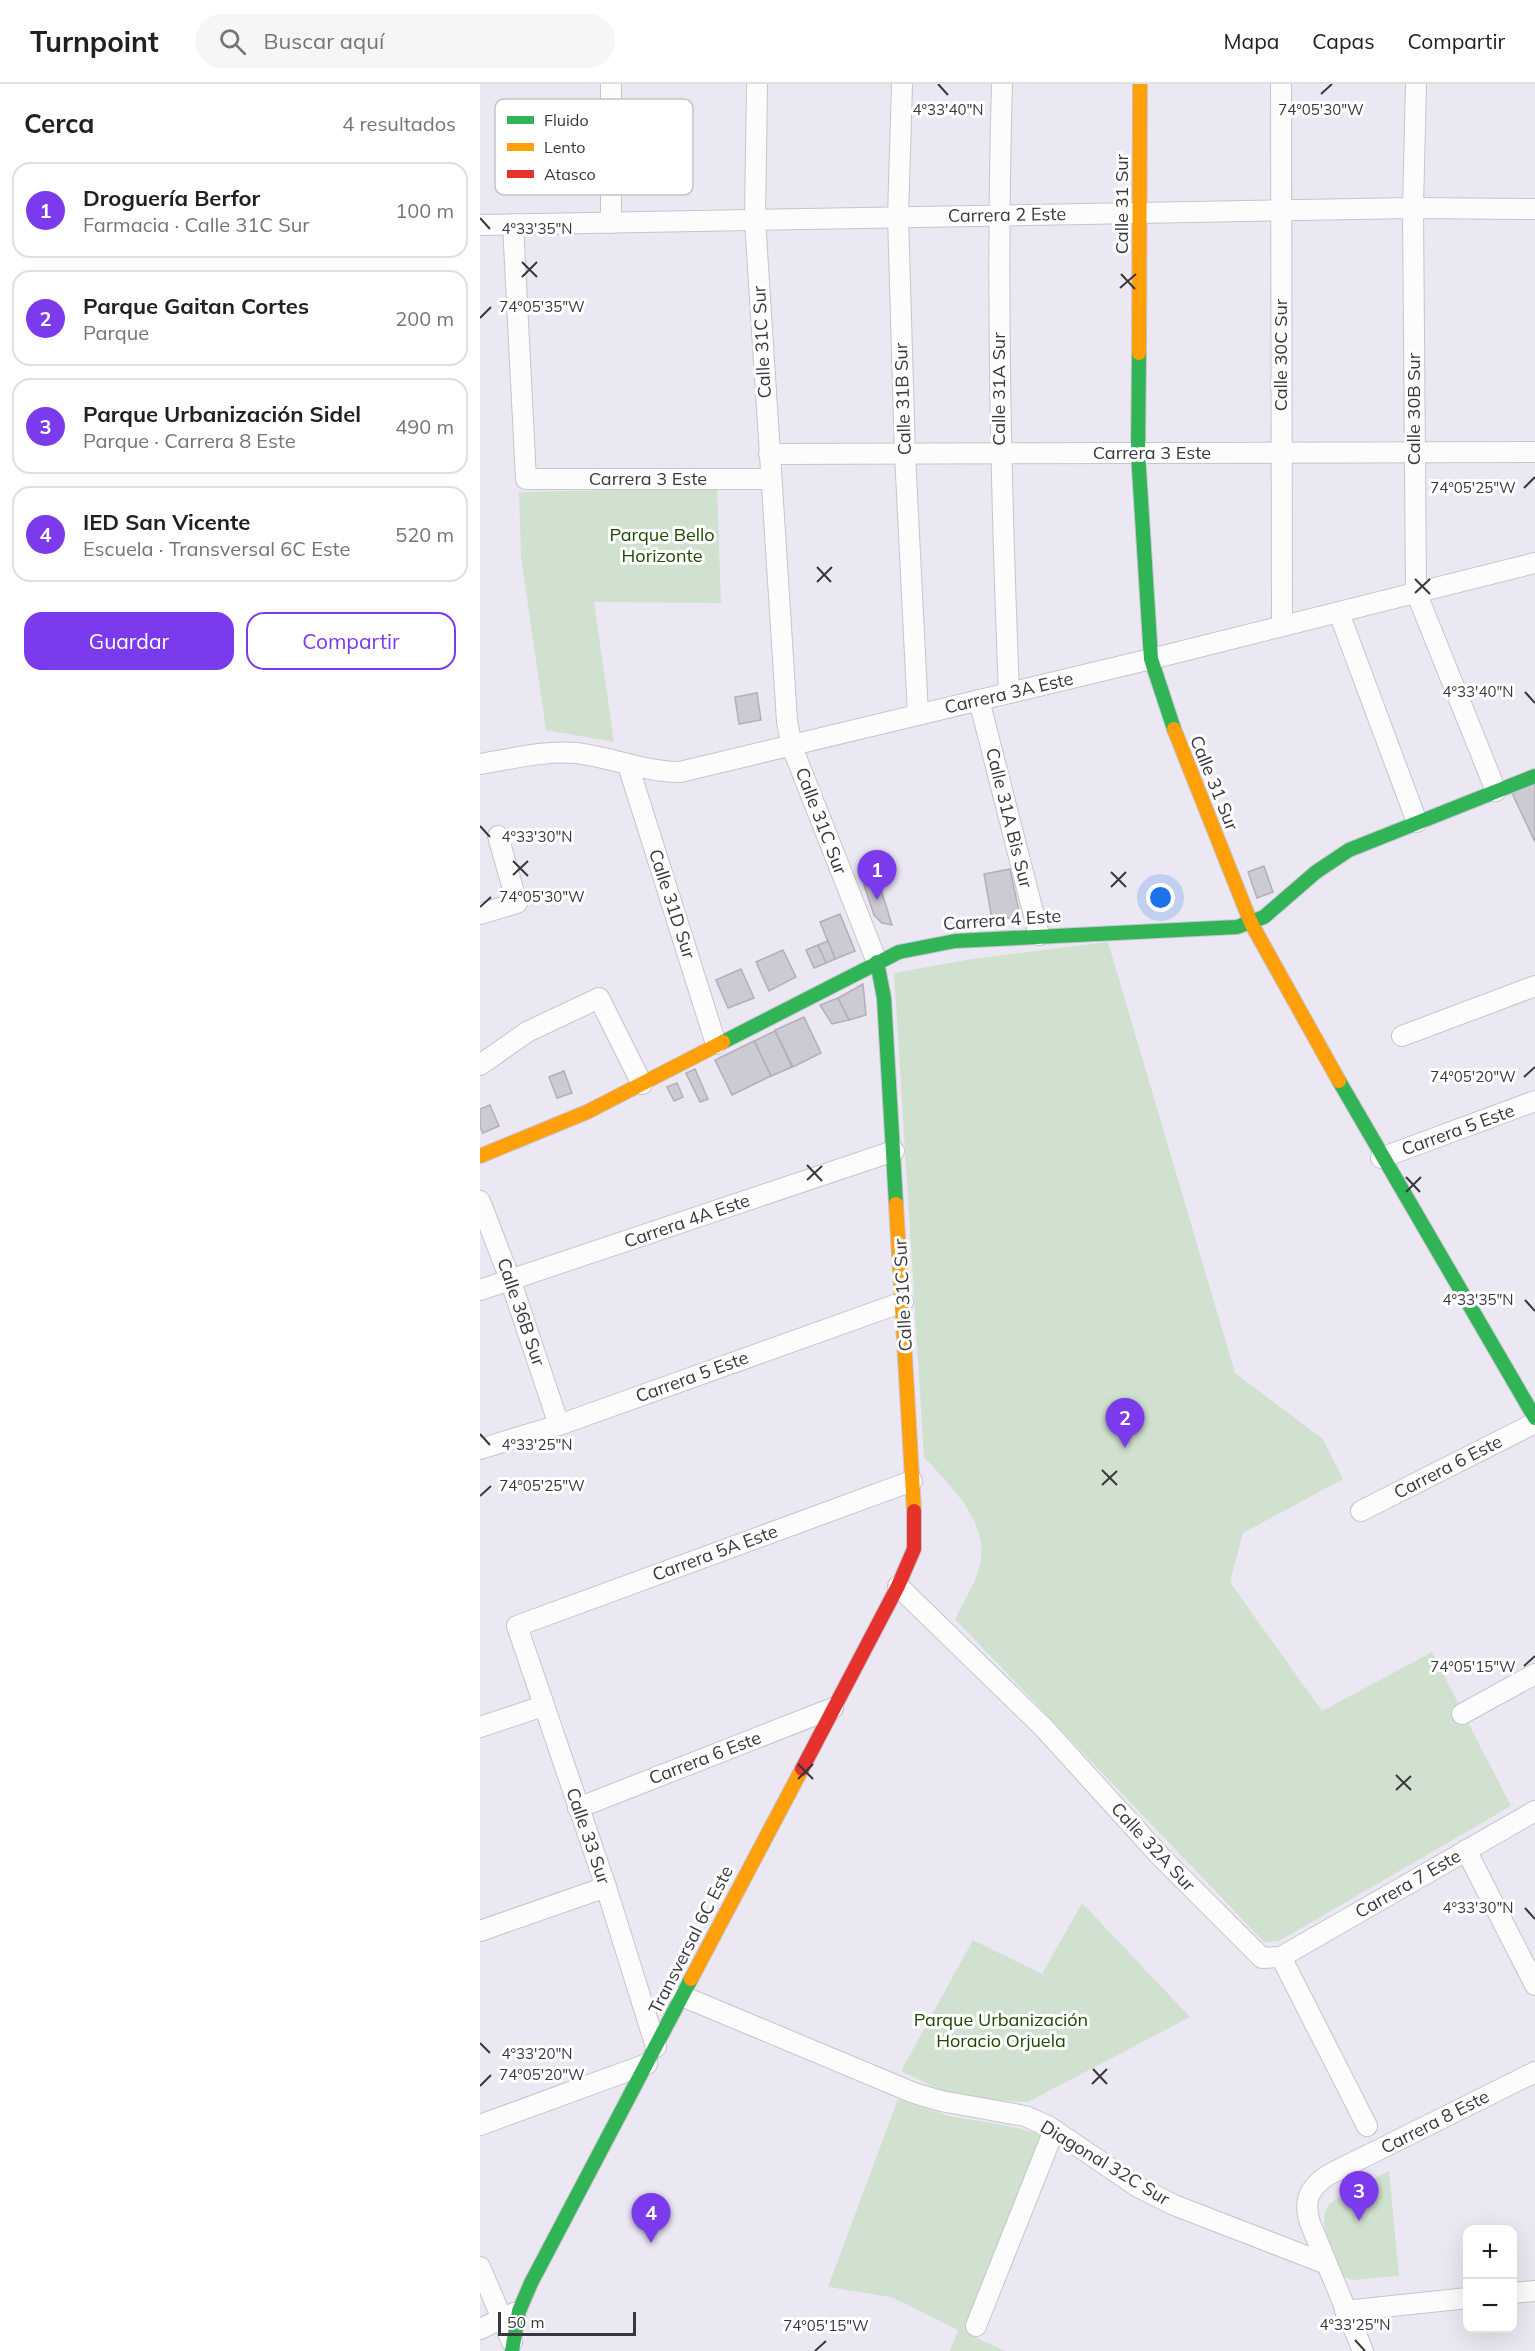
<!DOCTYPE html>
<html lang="es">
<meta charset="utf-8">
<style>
:root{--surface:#fff;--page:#f6f6f6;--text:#202124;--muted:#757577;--line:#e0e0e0;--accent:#7c3aed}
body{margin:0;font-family:Mulish,sans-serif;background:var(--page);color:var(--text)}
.controls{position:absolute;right:18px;bottom:18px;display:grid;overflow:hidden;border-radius:12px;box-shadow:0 6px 24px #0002}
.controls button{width:54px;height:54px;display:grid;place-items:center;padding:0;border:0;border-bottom:2px solid var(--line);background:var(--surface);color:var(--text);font:30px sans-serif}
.scale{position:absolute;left:18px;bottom:15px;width:138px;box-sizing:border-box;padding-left:6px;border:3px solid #38363e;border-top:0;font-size:16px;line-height:21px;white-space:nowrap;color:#38363e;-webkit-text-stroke:4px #fff;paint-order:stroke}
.you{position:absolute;left:681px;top:814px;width:21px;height:21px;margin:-15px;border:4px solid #fff;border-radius:50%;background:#1a73e8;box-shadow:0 0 0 9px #1a73e833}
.badge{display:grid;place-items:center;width:39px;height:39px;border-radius:50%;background:var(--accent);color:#fff;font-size:20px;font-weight:700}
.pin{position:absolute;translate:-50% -50px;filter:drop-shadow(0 2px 3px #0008)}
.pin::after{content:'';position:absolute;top:32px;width:21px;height:18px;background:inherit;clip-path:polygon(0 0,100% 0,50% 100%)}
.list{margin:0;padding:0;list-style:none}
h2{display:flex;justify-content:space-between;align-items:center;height:78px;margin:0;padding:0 24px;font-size:26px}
h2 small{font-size:20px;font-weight:400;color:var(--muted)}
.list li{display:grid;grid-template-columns:39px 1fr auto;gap:18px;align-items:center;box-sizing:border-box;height:96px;margin:0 12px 12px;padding:0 12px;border:2px solid var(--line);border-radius:18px}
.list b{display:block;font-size:22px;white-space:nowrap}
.list p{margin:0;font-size:20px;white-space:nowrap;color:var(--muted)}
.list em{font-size:20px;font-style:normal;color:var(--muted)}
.actions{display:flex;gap:12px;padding:18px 24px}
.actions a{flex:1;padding:14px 0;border:2px solid var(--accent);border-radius:18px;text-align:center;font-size:21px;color:var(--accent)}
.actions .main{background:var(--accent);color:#fff}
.icon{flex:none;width:33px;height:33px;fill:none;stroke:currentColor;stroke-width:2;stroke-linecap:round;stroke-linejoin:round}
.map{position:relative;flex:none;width:1055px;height:2267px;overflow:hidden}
header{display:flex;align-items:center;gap:36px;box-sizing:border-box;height:84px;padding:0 30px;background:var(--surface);border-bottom:2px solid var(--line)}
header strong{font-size:28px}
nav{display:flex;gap:33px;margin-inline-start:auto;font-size:21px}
.search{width:420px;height:54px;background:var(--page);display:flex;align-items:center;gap:15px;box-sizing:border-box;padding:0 21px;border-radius:33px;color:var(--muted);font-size:22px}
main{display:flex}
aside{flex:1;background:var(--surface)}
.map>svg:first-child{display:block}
.green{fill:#d1e1cf}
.building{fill:#cccad3;stroke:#b2afb8;stroke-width:1.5}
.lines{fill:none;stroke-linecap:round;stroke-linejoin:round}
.street-casing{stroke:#c6c4cd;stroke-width:22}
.fast-casing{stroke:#c6c4cd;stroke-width:16}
.slow-casing{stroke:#c6c4cd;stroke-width:16}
.jam-casing{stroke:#c6c4cd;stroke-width:16}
.street{stroke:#fcfcfd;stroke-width:20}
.fast{stroke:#30b455;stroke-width:14}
.slow{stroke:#ff9f0a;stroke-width:14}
.jam{stroke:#e5322d;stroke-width:14}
.ticks{fill:none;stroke:#38363e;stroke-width:2}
.labels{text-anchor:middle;stroke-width:6;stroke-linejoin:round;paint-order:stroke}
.street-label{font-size:18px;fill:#38363e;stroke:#fff}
.park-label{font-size:18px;fill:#1a4900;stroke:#fff}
.key{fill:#fff;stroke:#c3c3c5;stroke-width:1.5}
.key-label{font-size:16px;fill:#38363e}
.ticks-label{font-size:15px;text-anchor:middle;fill:#38363e;stroke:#fff;stroke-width:6;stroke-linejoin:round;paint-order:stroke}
</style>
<header>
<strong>Turnpoint</strong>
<div class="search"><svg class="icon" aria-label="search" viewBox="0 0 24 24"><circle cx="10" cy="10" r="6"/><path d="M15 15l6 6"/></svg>Buscar aquí</div>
<nav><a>Mapa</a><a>Capas</a><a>Compartir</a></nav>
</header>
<main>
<aside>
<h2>Cerca<small>4 resultados</small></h2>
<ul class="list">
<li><span class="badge">1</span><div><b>Droguería Berfor</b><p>Farmacia · Calle 31C Sur</p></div><em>100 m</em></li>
<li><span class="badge">2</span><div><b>Parque Gaitan Cortes</b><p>Parque</p></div><em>200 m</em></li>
<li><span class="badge">3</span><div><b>Parque Urbanización Sidel</b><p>Parque · Carrera 8 Este</p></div><em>490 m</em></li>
<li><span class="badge">4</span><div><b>IED San Vicente</b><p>Escuela · Transversal 6C Este</p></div><em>520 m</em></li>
</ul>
<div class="actions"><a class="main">Guardar</a><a>Compartir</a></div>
</aside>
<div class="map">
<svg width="1055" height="2267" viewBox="0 0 1055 2267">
<rect width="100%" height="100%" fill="#ebe8f3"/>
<g class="green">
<polygon points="237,404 241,519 114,518 134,658 66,646 41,473 39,408"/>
<path d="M628 858 755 1289 843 1355 863 1395 763 1449 750 1498 842 1627 952 1568 1031 1722 799 1857 784 1858 475 1535C483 1519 494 1502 499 1484 512 1440 471 1403 444 1373L414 889 492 875Z"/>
<polygon points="602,1819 710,1933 548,2018 508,2016 466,2009 421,1987 493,1856 562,1890"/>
<polygon points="418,2015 469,2032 529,2042 562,2050 488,2250 525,2267 470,2267 478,2246 411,2213 348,2203"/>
<path d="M909 2087 919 2192 873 2196 864 2193C855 2177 836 2140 848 2122 853 2114 897 2093 909 2087Z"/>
</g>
<g class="building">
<polygon points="277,609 281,636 259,640 255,613"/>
<polygon points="1055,698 1055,758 1032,709"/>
<polygon points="784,782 793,808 777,814 768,788"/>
<polygon points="530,785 539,827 533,834 512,835 504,790"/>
<polygon points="398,796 412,841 402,839 394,831 384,801"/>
<polygon points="360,830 375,867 355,875 340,838"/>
<polygon points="348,857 355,875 346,879 338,861"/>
<polygon points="338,861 346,879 334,884 326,866"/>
<polygon points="303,866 316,893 289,907 276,878"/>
<polygon points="261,885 274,914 248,924 236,896"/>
<polygon points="383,900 386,931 369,936 358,914"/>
<polygon points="358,914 369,936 352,940 340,921"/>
<polygon points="324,933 341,969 313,983 295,946"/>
<polygon points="295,947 312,983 291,992 274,957"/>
<polygon points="274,957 291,992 252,1011 235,976"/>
<polygon points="215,985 228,1015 220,1018 206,989"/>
<polygon points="84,987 92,1009 77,1014 69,993"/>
<polygon points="197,999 203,1013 194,1017 187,1003"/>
<polygon points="10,1021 19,1042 3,1049 0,1043 0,1025"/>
</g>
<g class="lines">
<defs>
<g id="street">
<polyline points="131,0 131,139"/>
<polyline points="277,0 275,136 307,637 312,663 397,878"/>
<polyline points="422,0 418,133 425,370 438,631"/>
<path d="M522 0C516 203 521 406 529 609"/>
<polyline points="801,0 802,542"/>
<polyline points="936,0 933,124 936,508 1016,707"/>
<polyline points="33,140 46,395 290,395"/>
<polyline points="0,141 933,124 1055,125"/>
<polyline points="289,370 1055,368"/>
<polyline points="859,529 937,738"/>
<polyline points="499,616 559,851"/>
<path d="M0 680C31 675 65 666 96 669 131 673 164 688 200 688L671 575 1055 479"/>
<polyline points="148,681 236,960"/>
<polyline points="0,830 37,819 18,752"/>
<polyline points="922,952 1055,902"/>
<polyline points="0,981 47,948 119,914 162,1000"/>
<polyline points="901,1074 1055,1017"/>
<polyline points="0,1117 31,1198 79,1341"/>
<polyline points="0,1206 414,1067"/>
<polyline points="0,1365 79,1341 423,1218"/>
<polyline points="881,1427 1055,1339"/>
<polyline points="418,1502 564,1644 681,1773 782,1874 801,1873 1055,1727"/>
<polyline points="982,1630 1055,1590"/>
<polyline points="0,1643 63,1622"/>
<polyline points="98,1724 353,1624"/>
<polyline points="986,1766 1055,1901"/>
<polyline points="0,1847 126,1803"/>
<polyline points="801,1873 887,2042"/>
<polyline points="202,1912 434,2009 461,2017 545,2032 568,2042 658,2103 694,2121 844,2179"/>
<polyline points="176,1963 126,1803 37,1542 432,1397"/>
<polyline points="0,2041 167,1980"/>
<polyline points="0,2183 32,2258"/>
<polyline points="1032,2209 1055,2207"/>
<polyline points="865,2227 988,2214"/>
<polyline points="496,2242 574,2046"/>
<polyline points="0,2245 34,2229"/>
<path d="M883 2267 830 2139C823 2116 829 2104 848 2091L1055 1988"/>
</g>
<g id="fast">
<polyline points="659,269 658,369 671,575 694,645"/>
<polyline points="397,878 404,914 416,1120"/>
<polyline points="243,958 419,868 475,857 757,843 784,833 836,788 869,766 1055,692"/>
<polyline points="859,997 1055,1334"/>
<polyline points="32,2267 39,2227 51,2199 211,1895"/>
</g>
<g id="slow">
<polyline points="659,269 660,0"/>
<polyline points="694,645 771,839 859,997"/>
<polyline points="0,1072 107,1028 243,958"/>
<polyline points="416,1120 434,1427"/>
<polyline points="211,1895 322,1685"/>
</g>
<polyline id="jam" points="322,1685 418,1502 434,1465 434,1427"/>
</defs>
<use href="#street" class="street-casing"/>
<use href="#fast" class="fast-casing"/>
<use href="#slow" class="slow-casing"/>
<use href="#jam" class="jam-casing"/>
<use href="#street" class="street"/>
<use href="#fast" class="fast"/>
<use href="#slow" class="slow"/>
<use href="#jam" class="jam"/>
</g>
<path class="ticks" d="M458 0 468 11M841 10 852 0M0 134 10 145M42 178 57 193M641 190 655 205M42 193 57 178M640 204 656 190M0 234 11 223M1044 404 1055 393M337 483 351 498M935 495 950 510M337 498 352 483M935 509 950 495M1045 608 1055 619M0 742 10 753M33 777 48 792M631 788 646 803M33 791 48 777M631 803 646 788M0 823 11 813M1044 993 1055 983M327 1081 342 1097M926 1093 940 1108M327 1096 342 1082M926 1108 941 1093M1045 1216 1055 1227M0 1350 10 1361M622 1386 637 1401M622 1401 637 1387M0 1412 11 1402M1044 1582 1055 1572M318 1680 333 1695M916 1691 931 1706M318 1695 333 1680M916 1706 931 1692M1045 1824 1055 1835M0 1959 10 1969M613 1985 627 2000M612 2000 627 1985M0 2002 11 1991M875 2256 885 2267M335 2267 346 2257"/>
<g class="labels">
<g class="street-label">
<text transform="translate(642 120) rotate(-90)" y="6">Calle 31 Sur</text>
<text transform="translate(527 131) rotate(-1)" y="6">Carrera 2 Este</text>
<text transform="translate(282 258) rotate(-93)" y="6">Calle 31C Sur</text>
<text transform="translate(801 271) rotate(-90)" y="6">Calle 30C Sur</text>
<text transform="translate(519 305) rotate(-90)" y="6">Calle 31A Sur</text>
<text transform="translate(423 315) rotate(-92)" y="6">Calle 31B Sur</text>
<text transform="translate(934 325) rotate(-90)" y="6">Calle 30B Sur</text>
<text x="672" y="375">Carrera 3 Este</text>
<text x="168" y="401">Carrera 3 Este</text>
<text transform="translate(529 609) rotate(-13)" y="6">Carrera 3A Este</text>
<text transform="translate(734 699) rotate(68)" y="6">Calle 31 Sur</text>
<text transform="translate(529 734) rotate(76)" y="6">Calle 31A Bis Sur</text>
<text transform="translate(341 737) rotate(69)" y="6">Calle 31C Sur</text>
<text transform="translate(192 820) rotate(72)" y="6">Calle 31D Sur</text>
<text transform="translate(522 836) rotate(-4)" y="6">Carrera 4 Este</text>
<text transform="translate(978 1046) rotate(-20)" y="6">Carrera 5 Este</text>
<text transform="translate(207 1137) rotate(-19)" y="6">Carrera 4A Este</text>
<text transform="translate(423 1211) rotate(-93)" y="6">Calle 31C Sur</text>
<text transform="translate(41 1228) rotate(71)" y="6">Calle 36B Sur</text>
<text transform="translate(212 1293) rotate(-20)" y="6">Carrera 5 Este</text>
<text transform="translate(968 1383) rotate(-27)" y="6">Carrera 6 Este</text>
<text transform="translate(235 1469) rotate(-20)" y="6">Carrera 5A Este</text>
<text transform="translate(225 1674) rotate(-21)" y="6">Carrera 6 Este</text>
<text transform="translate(108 1752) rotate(71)" y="6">Calle 33 Sur</text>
<text transform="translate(673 1763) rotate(47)" y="6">Calle 32A Sur</text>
<text transform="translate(928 1800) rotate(-30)" y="6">Carrera 7 Este</text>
<text transform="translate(211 1856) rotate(-63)" y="6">Transversal 6C Este</text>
<text transform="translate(955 2038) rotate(-27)" y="6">Carrera 8 Este</text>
<text transform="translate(625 2079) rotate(31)" y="6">Diagonal 32C Sur</text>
</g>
<g class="park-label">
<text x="182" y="457">Parque Bello<tspan x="182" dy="21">Horizonte</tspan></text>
<text x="521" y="1942">Parque Urbanización<tspan x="521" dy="21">Horacio Orjuela</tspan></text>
</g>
</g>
<rect x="15" y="15" width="198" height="96" rx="9" class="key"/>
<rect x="27" y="32" width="27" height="8" fill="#30b455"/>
<rect x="27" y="59" width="27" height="8" fill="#ff9f0a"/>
<rect x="27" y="86" width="27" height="8" fill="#e5322d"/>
<g class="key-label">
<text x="64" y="42">Fluido</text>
<text x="64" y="69">Lento</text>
<text x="64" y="96">Atasco</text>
</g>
<g class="ticks-label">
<text x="841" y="31">74°05'30"W</text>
<text x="468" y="31">4°33'40"N</text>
<text x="57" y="150">4°33'35"N</text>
<text x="62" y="228">74°05'35"W</text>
<text x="993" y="409">74°05'25"W</text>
<text x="998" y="613">4°33'40"N</text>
<text x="57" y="758">4°33'30"N</text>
<text x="62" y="818">74°05'30"W</text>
<text x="993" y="998">74°05'20"W</text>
<text x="998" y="1221">4°33'35"N</text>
<text x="57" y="1366">4°33'25"N</text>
<text x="62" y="1407">74°05'25"W</text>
<text x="993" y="1588">74°05'15"W</text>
<text x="998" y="1829">4°33'30"N</text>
<text x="57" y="1975">4°33'20"N</text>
<text x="62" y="1996">74°05'20"W</text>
<text x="875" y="2246">4°33'25"N</text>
<text x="346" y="2247">74°05'15"W</text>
</g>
</svg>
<div class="controls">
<button>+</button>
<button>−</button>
</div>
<div class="scale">50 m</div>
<div class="you"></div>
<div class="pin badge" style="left:397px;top:816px">1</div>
<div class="pin badge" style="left:645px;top:1364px">2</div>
<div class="pin badge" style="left:879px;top:2137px">3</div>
<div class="pin badge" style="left:171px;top:2159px">4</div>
</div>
</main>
